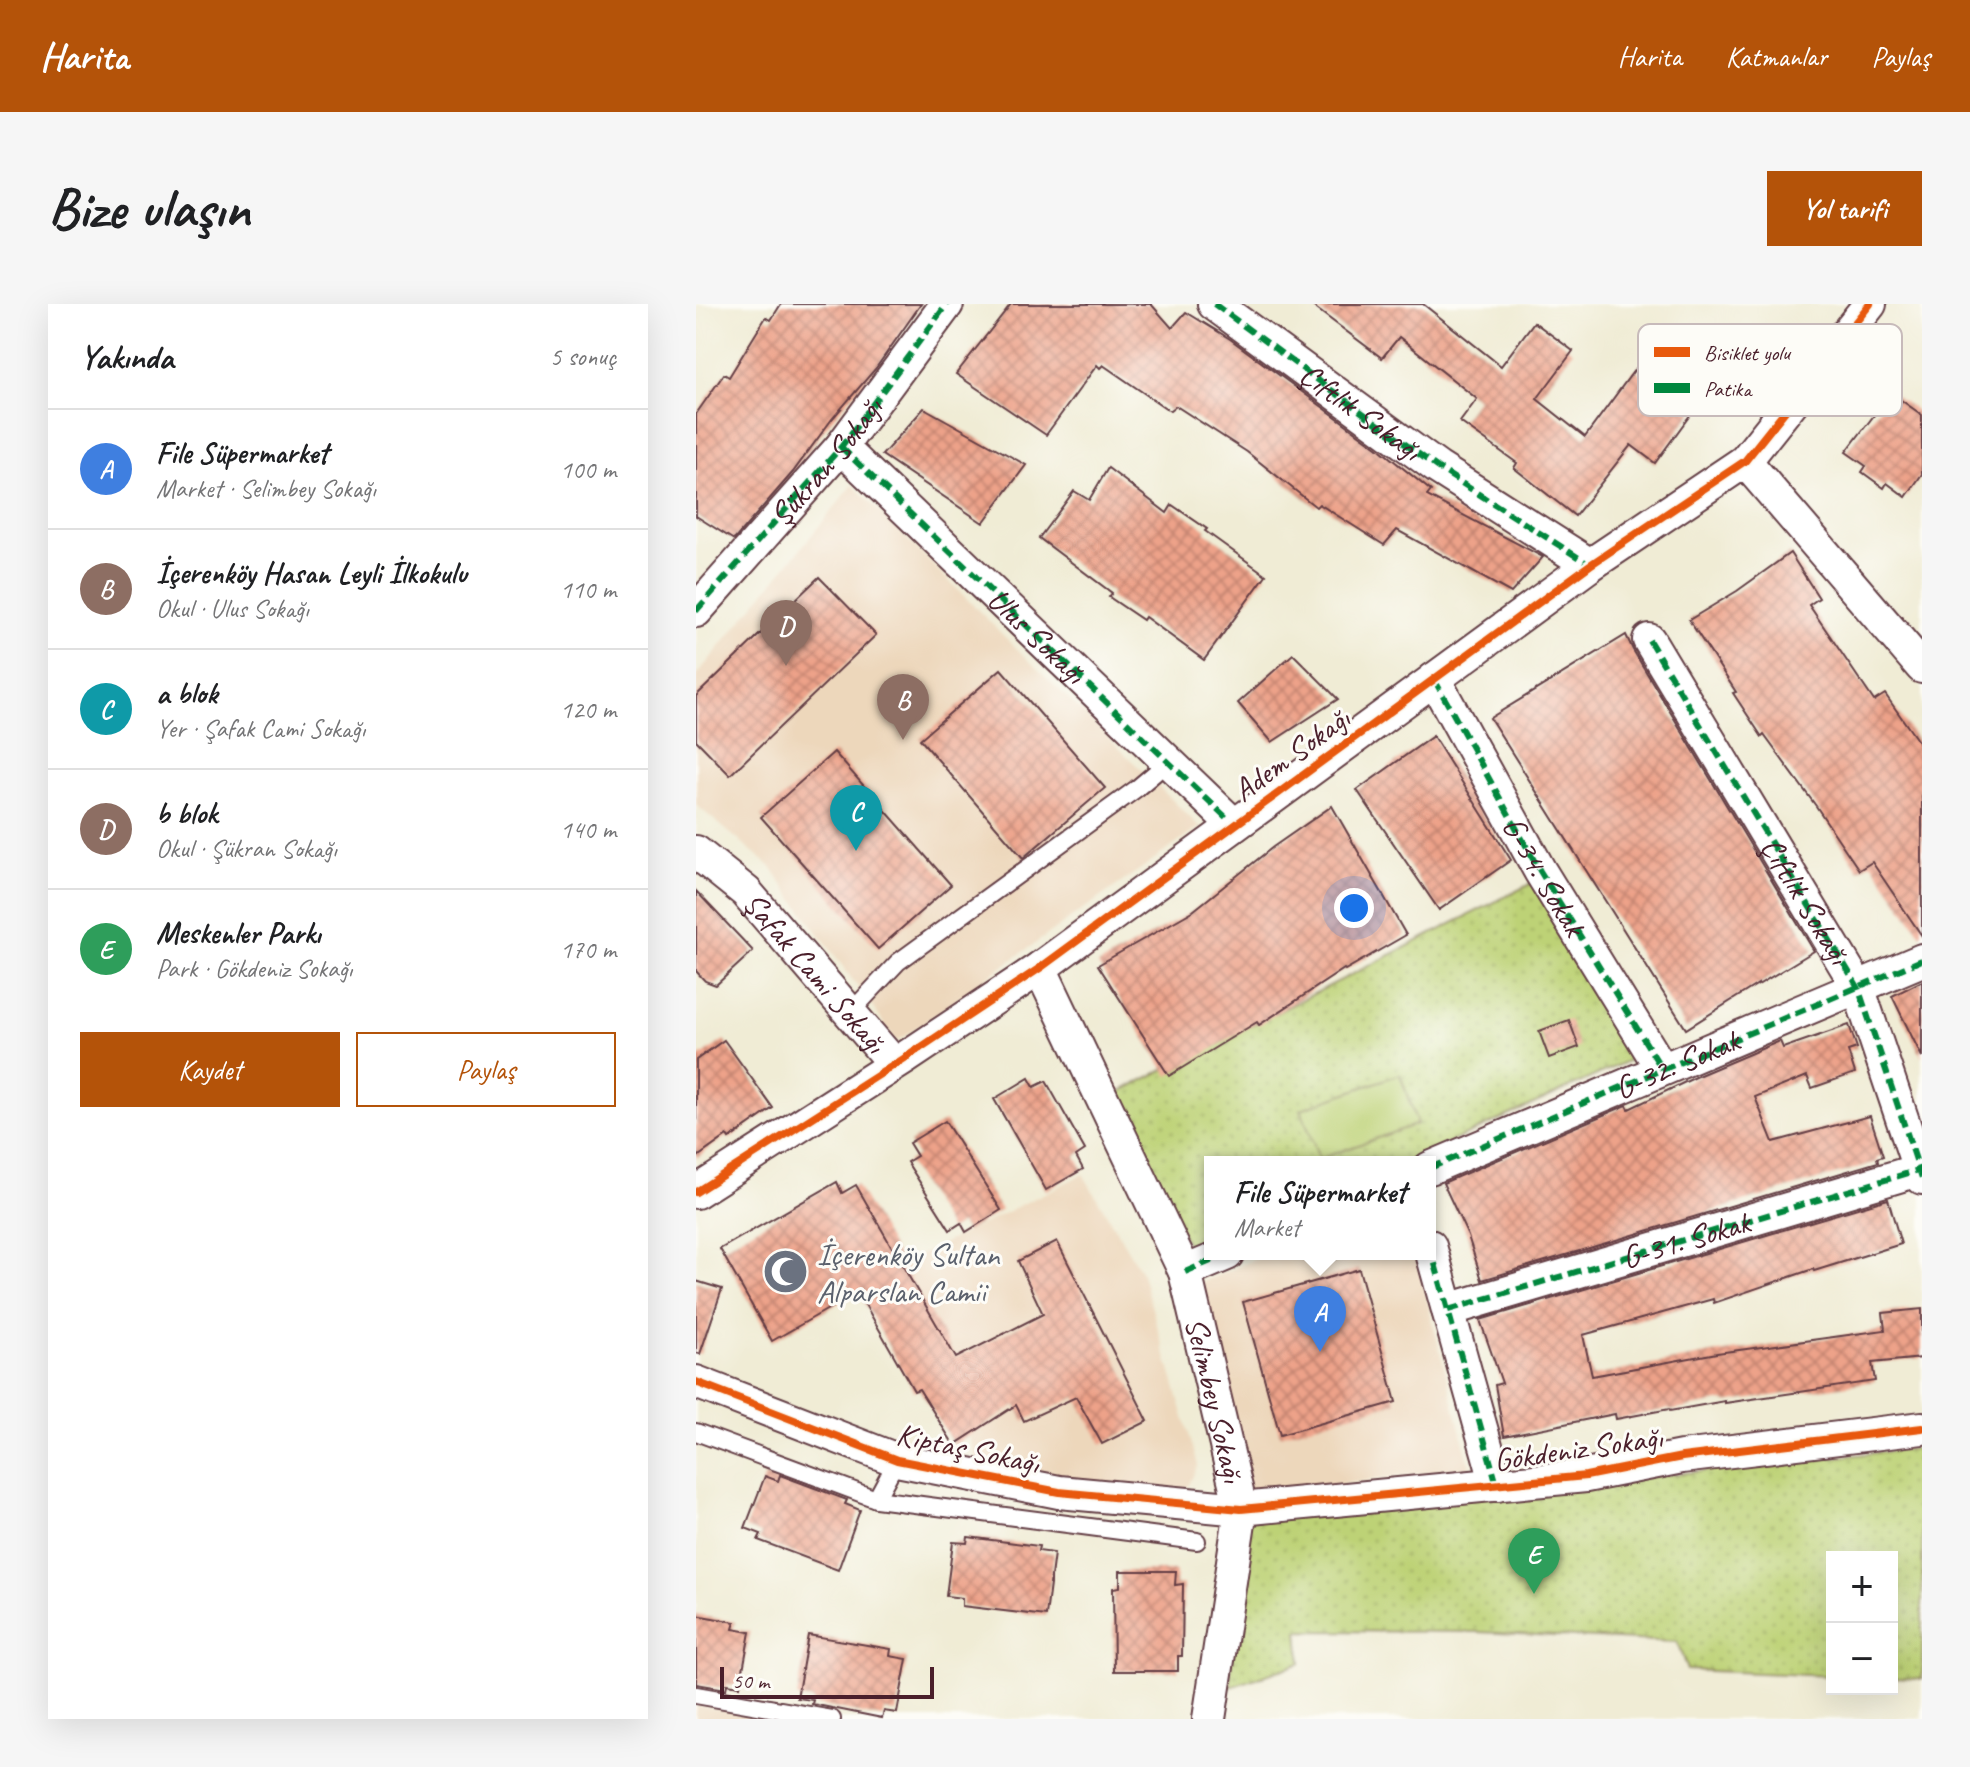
<!DOCTYPE html>
<html lang="tr">
<meta charset="utf-8">
<style>
:root{--surface:#fff;--page:#f6f6f6;--text:#202124;--muted:#757577;--line:#e0e0e0;--accent:#b45309}
body{margin:0;font-family:Caveat,sans-serif;background:var(--page);color:var(--text)}
.controls{position:absolute;right:24px;bottom:24px;display:grid;overflow:hidden;border-radius:0px;box-shadow:0 8px 32px #0002}
.controls button{width:72px;height:72px;display:grid;place-items:center;padding:0;border:0;border-bottom:2px solid var(--line);background:var(--surface);color:var(--text);font:40px sans-serif}
.scale{position:absolute;left:24px;bottom:20px;width:214px;box-sizing:border-box;padding-left:8px;border:4px solid #4a1f2b;border-top:0;font-size:22px;line-height:28px;white-space:nowrap;color:#4a1f2b;-webkit-text-stroke:6px #fdfcf7;paint-order:stroke}
.you{position:absolute;left:658px;top:604px;width:28px;height:28px;margin:-20px;border:6px solid #fff;border-radius:50%;background:#1a73e8;box-shadow:0 0 0 12px #1a73e833}
.badge{display:grid;place-items:center;width:52px;height:52px;border-radius:50%;background:var(--accent);color:#fff;font-size:26px;font-weight:700}
.pin{position:absolute;translate:-50% -66px;filter:drop-shadow(0 2px 4px #0008)}
.pin::after{content:'';position:absolute;top:42px;width:28px;height:24px;background:inherit;clip-path:polygon(0 0,100% 0,50% 100%)}
.popup{position:absolute;left:508px;top:852px;width:232px;height:104px;box-sizing:border-box;display:grid;place-content:center;border-radius:0px;background:var(--surface);filter:drop-shadow(0 2px 6px #0005);font-size:26px;white-space:nowrap;color:var(--muted)}
.popup b{font-size:30px;color:var(--text)}
.popup::after{content:'';position:absolute;left:50%;top:100%;margin-left:-16px;border:16px solid transparent;border-top-color:var(--surface)}
.list{margin:0;padding:0;list-style:none}
h2{display:flex;justify-content:space-between;align-items:center;height:104px;margin:0;padding:0 32px;font-size:34px}
h2 small{font-size:26px;font-weight:400;color:var(--muted)}
.list li{display:grid;grid-template-columns:52px 1fr auto;gap:24px;align-items:center;box-sizing:border-box;height:120px;padding:0 32px;border-top:2px solid var(--line)}
.list b{display:block;font-size:30px;white-space:nowrap}
.list p{margin:0;font-size:26px;white-space:nowrap;color:var(--muted)}
.list em{font-size:26px;font-style:normal;color:var(--muted)}
.actions{display:flex;gap:16px;padding:24px 32px}
.actions a{flex:1;padding:18px 0;border:2px solid var(--accent);border-radius:0px;text-align:center;font-size:28px;color:var(--accent)}
.actions .main{background:var(--accent);color:#fff}
.map{position:relative;flex:none;width:1226px;height:1415px;overflow:hidden;border-radius:0px}
header{display:flex;align-items:center;gap:48px;box-sizing:border-box;height:112px;padding:0 40px;background:var(--accent);color:#fff}
header strong{font-size:38px}
nav{display:flex;gap:44px;margin-inline-start:auto;font-size:28px}
.intro{display:flex;align-items:center;justify-content:space-between;box-sizing:border-box;height:192px;padding:0 48px}
h1{margin:0;font-size:56px}
.button{padding:20px 36px;border-radius:0px;background:var(--accent);color:#fff;font-size:28px;font-weight:700}
main{display:flex;gap:48px;padding:0 48px}
aside{flex:1;background:var(--surface);border-radius:0px;box-shadow:0 8px 32px #0002}
.map>svg:first-child{display:block}
.built{fill:#edd7bb}
.grass{fill:url(#grass-dots);stroke:#847850;stroke-width:2}
.pitch{fill:#bdd276;stroke:#847850;stroke-width:2}
.building{fill:url(#building-cross-hatch)}
.lines{fill:none;stroke-linecap:round;stroke-linejoin:round}
.service-casing{stroke:#633e44;stroke-width:20}
.minor-casing{stroke:#633e44;stroke-width:36}
.service{stroke:#fff;stroke-width:16}
.minor{stroke:#fff;stroke-width:32}
.quiet{stroke:#00873e;stroke-width:6;stroke-dasharray:12 6;stroke-linecap:butt}
.cycleway-casing{stroke:#fdfcf7;stroke-width:13}
.cycleway{stroke:#e8590c;stroke-width:8}
.labels{text-anchor:middle;stroke-width:6;stroke-linejoin:round;paint-order:stroke}
.street-label{font-size:32px;fill:#4a1f2b;stroke:#fdfcf7}
.worship-label{font-size:32px;fill:#5b616d;stroke:#fdfcf7;text-anchor:start}
.key{fill:#fdfcf7;stroke:#c7baba;stroke-width:2}
.key-label{font-size:22px;fill:#4a1f2b}
</style>
<header>
<strong>Harita</strong>
<nav><a>Harita</a><a>Katmanlar</a><a>Paylaş</a></nav>
</header>
<div class="intro"><h1>Bize ulaşın</h1><a class="button">Yol tarifi</a></div>
<main>
<aside>
<h2>Yakında<small>5 sonuç</small></h2>
<ul class="list">
<li><span class="badge" style="background:#3f7fe0">A</span><div><b>File Süpermarket</b><p>Market · Selimbey Sokağı</p></div><em>100 m</em></li>
<li><span class="badge" style="background:#8d6e63">B</span><div><b>İçerenköy Hasan Leyli İlkokulu</b><p>Okul · Ulus Sokağı</p></div><em>110 m</em></li>
<li><span class="badge" style="background:#0f9aa8">C</span><div><b>a blok</b><p>Yer · Şafak Cami Sokağı</p></div><em>120 m</em></li>
<li><span class="badge" style="background:#8d6e63">D</span><div><b>b blok</b><p>Okul · Şükran Sokağı</p></div><em>140 m</em></li>
<li><span class="badge" style="background:#2e9e5b">E</span><div><b>Meskenler Parkı</b><p>Park · Gökdeniz Sokağı</p></div><em>170 m</em></li>
</ul>
<div class="actions"><a class="main">Kaydet</a><a>Paylaş</a></div>
</aside>
<div class="map">
<svg width="1226" height="1415" viewBox="0 0 1226 1415">
<defs>
<pattern id="grass-dots" width="8" height="8" patternUnits="userSpaceOnUse" patternTransform="scale(2)"><rect width="8" height="8" fill="#bdd276"/><path d="M2 2h.1M6 6h.1" fill="none" stroke="#a4b466" stroke-width="1.8" stroke-linecap="round"/></pattern>
<pattern id="building-cross-hatch" width="8" height="8" patternUnits="userSpaceOnUse" patternTransform="scale(2)"><rect width="8" height="8" fill="#eda289"/><path d="M0 0l8 8M0 8l8-8" fill="none" stroke="#c28370"/></pattern>
</defs>
<rect width="100%" height="100%" fill="#fdfcf7"/>
<filter id="ink" filterUnits="userSpaceOnUse"><feTurbulence type="fractalNoise" baseFrequency=".0125" numOctaves="2"/><feDisplacementMap in="SourceGraphic" scale="16" xChannelSelector="R" yChannelSelector="G"/><feConvolveMatrix kernelMatrix="1 2 1 2 8 2 1 2 1" color-interpolation-filters="sRGB"/></filter>
<filter id="wash" filterUnits="userSpaceOnUse"><feTurbulence type="fractalNoise" baseFrequency=".006" numOctaves="4" result="noise"/><feDisplacementMap in="SourceGraphic" scale="32" xChannelSelector="R" yChannelSelector="G"/><feGaussianBlur stdDeviation="1.8" result="paint"/><feColorMatrix in="noise" values="0 0 0 0 0 0 0 0 0 0 0 0 0 0 0 0 0 1.4 0 .05"/><feComposite in="paint" operator="in"/></filter>
<g filter="url(#wash)">
<rect width="100%" height="100%" fill="#f0ecd5"/>
<g class="built">
<polygon points="157,181 313,337 504,523 201,737 74,562 0,501 0,372"/>
<polygon points="387,870 446,970 502,1161 489,1189 286,1165 202,962"/>
<polygon points="571,950 719,950 774,1163 553,1192 505,979"/>
<polygon points="0,1402 97,1415 0,1415"/>
</g>
<g class="grass">
<polygon points="840,577 938,754 711,858 514,858 514,945 497,952 416,792"/>
<polygon points="1226,1144 1226,1375 1196,1374 1196,1253 1136,1253 1136,1372 991,1366 981,1338 782,1328 602,1327 605,1359 534,1383 544,1216"/>
</g>
<polygon class="pitch" points="704,770 721,820 623,855 605,805"/>
<g id="blocks">
<g class="building">
<polygon points="85,0 225,0 180,64 136,115 97,168 38,236 0,212 0,110 28,70 33,73 70,13 75,16"/>
<polygon points="315,0 455,0 476,24 490,8 534,35 681,143 735,187 731,192 847,253 815,289 701,226 688,241 623,200 620,203 551,148 480,102 474,107 407,61 404,64 401,61 350,131 260,70"/>
<polygon points="614,0 727,0 805,62 838,18 877,47 841,95 889,133 939,65 997,107 959,159 935,141 879,212 818,164 821,159 764,118 781,95 703,33 686,54"/>
<polygon points="1195,89 1226,111 1226,170 1210,193 1191,179 1188,184 1166,168 1170,162 1150,148"/>
<polygon points="228,104 330,161 287,219 186,151"/>
<polygon points="412,164 471,209 476,201 511,225 509,227 570,271 508,356 449,313 447,316 413,293 416,289 343,234 378,187 393,196"/>
<polygon points="1094,249 1123,294 1113,301 1178,397 1189,390 1226,443 1226,632 1176,558 1163,566 1120,502 1068,431 1066,433 1037,389 1040,388 993,316 1041,287"/>
<polygon points="123,273 180,331 34,471 0,436 0,392"/>
<polygon points="930,331 937,346 1118,647 1062,681 1062,680 990,725 794,414"/>
<polygon points="597,350 642,395 576,438 542,399"/>
<polygon points="305,365 409,484 327,554 224,435"/>
<polygon points="737,432 815,556 743,606 661,486"/>
<polygon points="138,448 255,581 182,645 65,513"/>
<polygon points="636,502 710,631 649,666 648,665 563,721 561,718 473,772 402,661 497,607 577,543"/>
<polygon points="0,587 57,647 20,681 9,677 0,667"/>
<polygon points="1226,677 1226,753 1196,692"/>
<polygon points="873,716 883,743 853,754 843,727"/>
<polygon points="1153,721 1161,744 1152,747 1159,769 1116,784 1111,772 1059,793 1077,838 1174,812 1187,852 1181,854 1182,858 786,976 772,932 747,879 931,801 933,805 1004,771 1084,737 1087,744"/>
<polygon points="28,736 77,804 33,835 31,832 0,854 0,756"/>
<polygon points="333,774 338,783 350,777 389,846 380,852 387,865 350,886 298,795"/>
<polygon points="249,817 305,906 270,928 265,919 254,926 211,858 221,852 213,839"/>
<polygon points="141,878 146,889 160,881 260,1054 347,1010 322,957 361,937 452,1117 406,1140 380,1093 328,1117 320,1101 258,1141 223,1085 218,1087 162,988 76,1037 24,945"/>
<polygon points="1192,895 1205,940 1118,967 1117,965 1018,999 1017,995 887,1031 896,1072 1021,1049 1189,1026 1187,1009 1226,1005 1226,1054 1176,1059 1179,1077 1029,1099 1029,1097 974,1107 973,1105 920,1115 919,1110 808,1132 799,1081 806,1079 784,1016"/>
<polygon points="663,965 700,1098 584,1131 547,998"/>
<polygon points="0,977 26,985 4,1050 0,1049"/>
<polygon points="84,1171 151,1196 149,1200 164,1206 142,1266 62,1236 65,1230 49,1224 69,1172 82,1177"/>
<polygon points="272,1233 343,1242 342,1247 358,1249 350,1312 266,1302 266,1294 250,1292 257,1238 271,1239"/>
<polygon points="424,1267 480,1267 479,1281 487,1280 486,1352 482,1352 482,1367 418,1367 417,1284 424,1283"/>
<polygon points="0,1311 39,1318 37,1325 54,1328 44,1382 31,1380 30,1385 0,1380"/>
<polygon points="112,1331 195,1345 194,1352 211,1355 201,1409 188,1407 186,1414 116,1400 117,1396 101,1394"/>
</g>
</g>
</g>
<g filter="url(#ink)">
<use href="#blocks" fill-opacity="0" stroke="#633e44" stroke-width="2"/>
<g class="lines">
<defs>
<g id="service">
<polyline points="154,709 202,658 440,485 459,469"/>
<polyline points="0,1128 180,1195 501,1237"/>
<polyline points="180,1195 201,1156"/>
<polyline points="0,1391 136,1415"/>
</g>
<g id="minor">
<polyline points="518,0 742,164 894,261"/>
<path id="s1" d="M145 143 538 521"/>
<polyline points="1049,157 1226,363"/>
<path id="s2" d="M0 307 145 143 251 0"/>
<polyline points="953,336 1162,683 1226,874"/>
<path id="s3" d="M738 375 844 567 966 765"/>
<path id="s4" d="M0 548 50 588 198 760"/>
<path id="s5" d="M344 664 489 968 545 1205 513 1415"/>
<path id="s6" d="M734 864 1226 656"/>
<polyline points="0,888 209,754 344,664 894,261 1049,157 1174,0"/>
<polyline points="734,942 801,1181"/>
<polyline points="489,968 531,950"/>
<path id="s7" d="M752 1006 1226 865"/>
<polyline points="0,1078 201,1156 363,1188 545,1205 890,1172 986,1153 1226,1124"/>
</g>
</defs>
<use href="#service" class="service-casing"/>
<use href="#minor" class="minor-casing"/>
<use href="#service" class="service"/>
<use href="#minor" class="minor"/>
<g class="quiet">
<path id="s8" d="M518 0 742 164 894 261"/>
<polyline points="145,143 538,521"/>
<polyline points="0,307 145,143 251,0"/>
<path id="s9" d="M953 336 1162 683 1226 874"/>
<polyline points="738,375 844,567 966,765"/>
<polyline points="734,864 1226,656"/>
<polyline points="734,942 801,1181"/>
<polyline points="489,968 531,950"/>
<polyline points="752,1006 1226,865"/>
</g>
<defs>
<g id="cycleway">
<polyline points="0,888 209,754 344,664 894,261 1049,157 1174,0"/>
<polyline points="0,1078 201,1156 363,1188 545,1205 890,1172 986,1153 1226,1124"/>
</g>
</defs>
<use href="#cycleway" class="cycleway-casing"/>
<use href="#cycleway" class="cycleway"/>
</g>
</g>
<defs>
<symbol id="mosque-disc" viewBox="-11 -11 22 22"><circle r="9.5" fill="#6b7280" stroke="#fdfcf7"/><path d="M3.5-4.9A6 6 0 1 0 3.5 4.9A5 5 0 1 1 3.5-4.9Z" fill="#fff"/></symbol>
</defs>
<g fill-rule="evenodd">
<use href="#mosque-disc" x="64" y="942" width="51" height="51"/>
</g>
<g class="labels">
<g class="street-label">
<text dy="11" stroke="none"><textPath href="#s8" startOffset="182">Çiftlik Sokağı</textPath></text>
<text dy="11" stroke="none"><textPath href="#s2" startOffset="198">Şükran Sokağı</textPath></text>
<text dy="11" stroke="none"><textPath href="#s1" startOffset="272">Ulus Sokağı</textPath></text>
<text transform="translate(595 450) rotate(-36)" y="11">Adem Sokağı</text>
<text dy="11" stroke="none"><textPath href="#s3" startOffset="226">G-34. Sokak</textPath></text>
<text dy="11" stroke="none"><textPath href="#s9" startOffset="304">Çiftlik Sokağı</textPath></text>
<text dy="11" stroke="none"><textPath href="#s4" startOffset="170">Şafak Cami Sokağı</textPath></text>
<text dy="11" stroke="none"><textPath href="#s6" startOffset="268">G-32. Sokak</textPath></text>
<text dy="11" stroke="none"><textPath href="#s7" startOffset="248">G-31. Sokak</textPath></text>
<text dy="11" stroke="none"><textPath href="#s5" startOffset="468">Selimbey Sokağı</textPath></text>
<text transform="translate(272 1144) rotate(12)" y="11">Kiptaş Sokağı</text>
<text transform="translate(882 1144) rotate(-8)" y="11">Gökdeniz Sokağı</text>
</g>
<g class="worship-label">
<text x="121" y="961">İçerenköy Sultan<tspan x="121" dy="37">Alparslan Camii</tspan></text>
</g>
</g>
<rect x="942" y="20" width="264" height="92" rx="12" class="key"/>
<rect x="958" y="43" width="36" height="10" fill="#e8590c"/>
<rect x="958" y="79" width="36" height="10" fill="#00873e"/>
<g class="key-label">
<text x="1008" y="56">Bisiklet yolu</text>
<text x="1008" y="92">Patika</text>
</g>
</svg>
<div class="controls">
<button>+</button>
<button>−</button>
</div>
<div class="scale">50 m</div>
<div class="you"></div>
<div class="pin badge" style="left:624px;top:1048px;background:#3f7fe0">A</div>
<div class="popup"><b>File Süpermarket</b>Market</div>
<div class="pin badge" style="left:207px;top:436px;background:#8d6e63">B</div>
<div class="pin badge" style="left:160px;top:547px;background:#0f9aa8">C</div>
<div class="pin badge" style="left:90px;top:362px;background:#8d6e63">D</div>
<div class="pin badge" style="left:838px;top:1290px;background:#2e9e5b">E</div>
</div>
</main>
